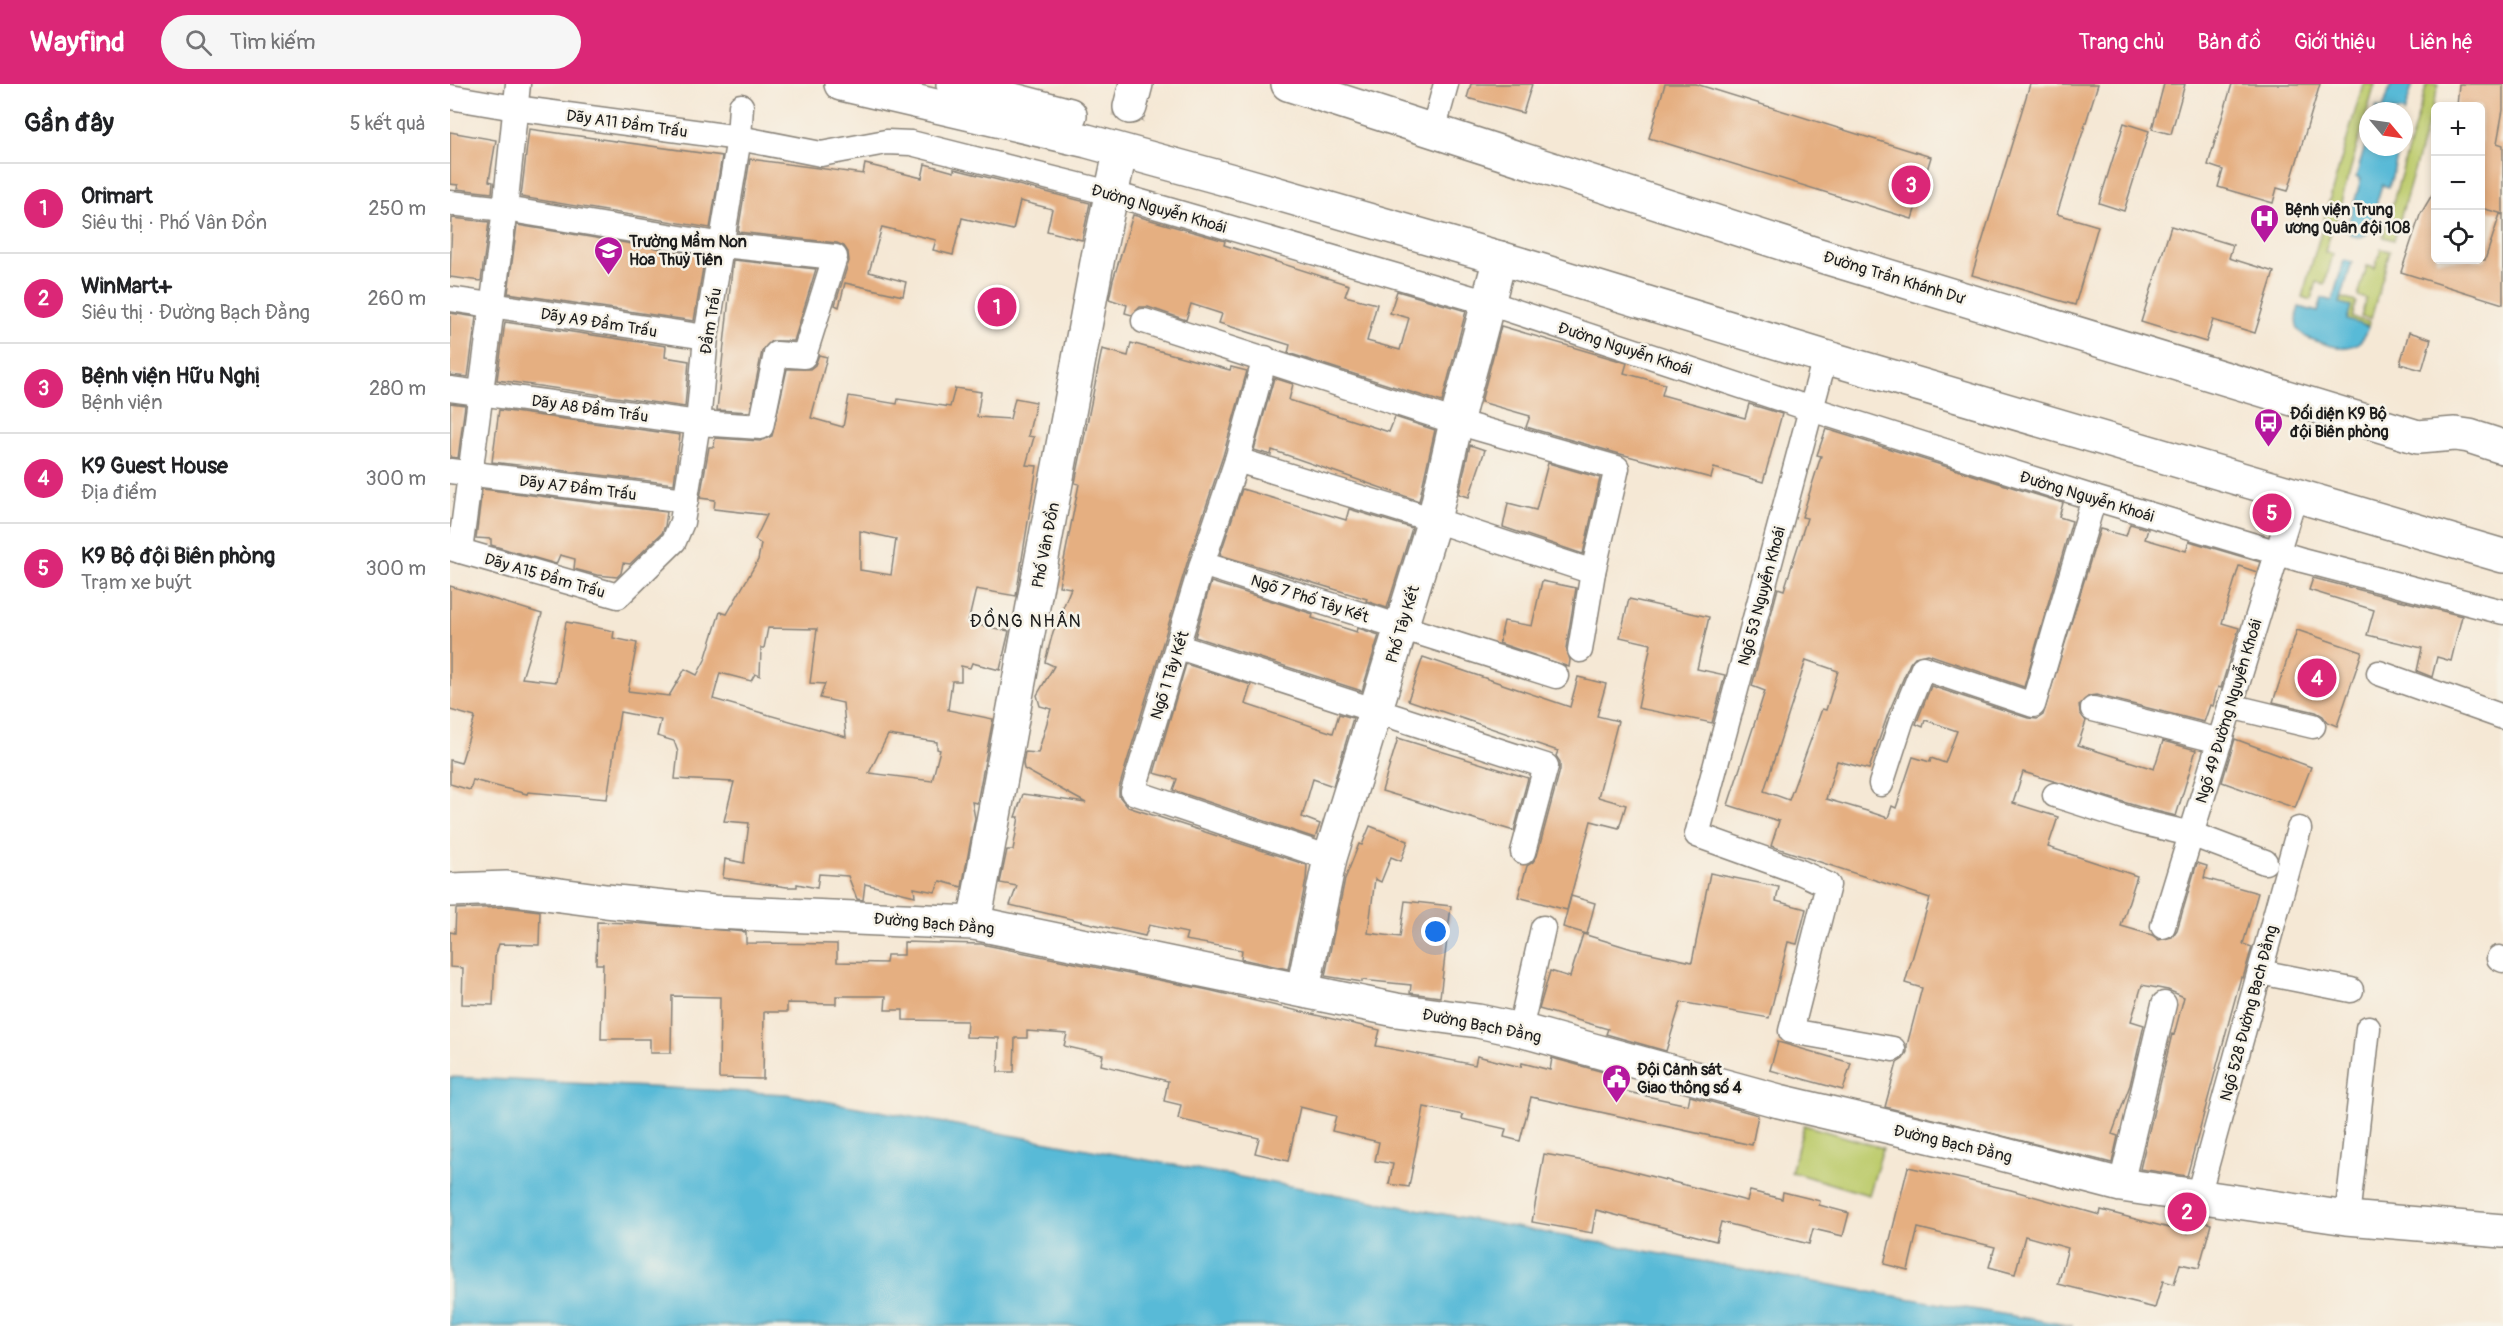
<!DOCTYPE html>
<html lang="vi">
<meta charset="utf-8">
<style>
:root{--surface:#fff;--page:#f6f6f6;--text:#202124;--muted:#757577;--line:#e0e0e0;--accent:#db2777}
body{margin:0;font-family:Pangolin,sans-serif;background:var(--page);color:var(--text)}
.controls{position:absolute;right:18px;top:18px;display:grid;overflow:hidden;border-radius:9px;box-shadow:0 3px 9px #0003}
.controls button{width:54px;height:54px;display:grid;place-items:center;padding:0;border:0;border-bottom:2px solid var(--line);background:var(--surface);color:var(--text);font:30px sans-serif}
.compass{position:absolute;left:1909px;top:18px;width:54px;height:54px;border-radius:50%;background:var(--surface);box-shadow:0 3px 9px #0003;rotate:119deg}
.you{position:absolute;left:986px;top:848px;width:21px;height:21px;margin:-15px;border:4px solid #fff;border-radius:50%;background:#1a73e8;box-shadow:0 0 0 9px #1a73e833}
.badge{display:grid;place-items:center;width:39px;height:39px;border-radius:50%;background:var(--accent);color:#fff;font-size:20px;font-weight:700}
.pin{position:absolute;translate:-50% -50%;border:3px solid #fff;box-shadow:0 2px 6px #0006}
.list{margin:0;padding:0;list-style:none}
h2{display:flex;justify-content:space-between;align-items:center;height:78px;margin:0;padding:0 24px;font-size:26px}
h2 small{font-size:20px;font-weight:400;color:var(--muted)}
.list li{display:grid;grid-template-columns:39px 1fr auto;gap:18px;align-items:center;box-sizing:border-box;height:90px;padding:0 24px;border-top:2px solid var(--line)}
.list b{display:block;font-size:22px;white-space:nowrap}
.list p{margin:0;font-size:20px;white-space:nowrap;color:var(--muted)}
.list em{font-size:20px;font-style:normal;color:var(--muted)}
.icon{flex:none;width:33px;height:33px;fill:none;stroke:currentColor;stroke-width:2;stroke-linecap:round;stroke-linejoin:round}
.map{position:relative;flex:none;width:2053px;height:1242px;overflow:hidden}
header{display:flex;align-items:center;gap:36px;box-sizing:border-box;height:84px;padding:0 30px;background:var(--accent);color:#fff}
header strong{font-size:28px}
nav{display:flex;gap:33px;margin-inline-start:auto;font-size:21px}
.search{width:420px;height:54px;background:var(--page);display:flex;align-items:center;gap:15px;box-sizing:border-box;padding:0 21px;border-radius:33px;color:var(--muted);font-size:22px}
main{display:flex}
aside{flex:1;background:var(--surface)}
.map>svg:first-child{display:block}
.green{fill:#becc6e;stroke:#6d7445;stroke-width:1.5}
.water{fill:#58bad7;stroke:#3a6b7a;stroke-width:1.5}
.building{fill:#e5af81;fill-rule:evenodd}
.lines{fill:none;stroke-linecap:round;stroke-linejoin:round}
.secondary-tunnel{stroke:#d4c9b9;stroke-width:33;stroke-dasharray:33 16;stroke-linecap:butt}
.street-casing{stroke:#888278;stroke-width:27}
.secondary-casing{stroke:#888278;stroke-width:36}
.primary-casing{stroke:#888278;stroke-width:36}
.street{stroke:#fff;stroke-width:24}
.secondary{stroke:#fff;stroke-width:33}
.primary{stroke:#fff;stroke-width:33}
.labels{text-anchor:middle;stroke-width:5;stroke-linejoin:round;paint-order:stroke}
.street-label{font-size:16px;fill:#1c1c1c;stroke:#f7f3e8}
.poi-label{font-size:16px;font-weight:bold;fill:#1c1c1c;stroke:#f7f3e8;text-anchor:start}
.neighbourhood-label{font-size:18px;letter-spacing:1.5px;fill:#1c1c1c;stroke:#f7f3e8}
</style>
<header>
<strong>Wayfind</strong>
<div class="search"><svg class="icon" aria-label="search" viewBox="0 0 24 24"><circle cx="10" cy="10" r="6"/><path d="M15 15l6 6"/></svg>Tìm kiếm</div>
<nav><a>Trang chủ</a><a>Bản đồ</a><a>Giới thiệu</a><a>Liên hệ</a></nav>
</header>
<main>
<aside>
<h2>Gần đây<small>5 kết quả</small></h2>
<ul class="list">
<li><span class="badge">1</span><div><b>Orimart</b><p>Siêu thị · Phố Vân Đồn</p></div><em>250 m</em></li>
<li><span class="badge">2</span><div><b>WinMart+</b><p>Siêu thị · Đường Bạch Đằng</p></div><em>260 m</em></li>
<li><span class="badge">3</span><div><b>Bệnh viện Hữu Nghị</b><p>Bệnh viện</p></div><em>280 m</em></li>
<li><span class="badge">4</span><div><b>K9 Guest House</b><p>Địa điểm</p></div><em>300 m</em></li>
<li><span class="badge">5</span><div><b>K9 Bộ đội Biên phòng</b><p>Trạm xe buýt</p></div><em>300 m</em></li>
</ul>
</aside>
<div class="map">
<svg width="2053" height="1242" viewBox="0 0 2053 1242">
<rect width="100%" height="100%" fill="#f7f3e8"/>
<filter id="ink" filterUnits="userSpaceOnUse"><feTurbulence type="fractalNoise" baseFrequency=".0167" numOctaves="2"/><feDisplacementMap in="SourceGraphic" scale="12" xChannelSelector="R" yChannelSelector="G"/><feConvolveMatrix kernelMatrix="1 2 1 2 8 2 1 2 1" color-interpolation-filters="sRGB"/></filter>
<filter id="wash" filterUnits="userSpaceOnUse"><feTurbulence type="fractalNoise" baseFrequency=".008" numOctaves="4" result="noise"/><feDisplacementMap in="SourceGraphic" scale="24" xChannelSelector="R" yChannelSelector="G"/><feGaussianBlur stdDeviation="1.35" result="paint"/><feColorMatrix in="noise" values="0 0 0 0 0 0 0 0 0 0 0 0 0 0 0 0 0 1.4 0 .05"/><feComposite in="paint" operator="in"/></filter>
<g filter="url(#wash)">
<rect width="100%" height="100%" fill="#f5e8d5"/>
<g class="green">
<polygon points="1913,0 1925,0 1885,139 1874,135"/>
<polygon points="1977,0 1989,0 1944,156 1933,153"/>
<polygon points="1872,145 1881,148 1875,168 1883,170 1875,200 1866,198 1861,216 1852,213"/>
<polygon points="1931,165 1940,167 1921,235 1911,233 1916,215 1908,212 1917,182 1925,184"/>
<polygon points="1892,214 1906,218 1902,234 1920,238 1919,243 1896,236 1890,219"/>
<polygon points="1354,1041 1433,1064 1419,1111 1341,1088"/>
</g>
<g class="water">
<polygon points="1941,0 1963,0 1954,30 1954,27 1925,27 1927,23 1933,25"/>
<path d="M1918 52V63H1950L1939 103 1932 101 1917 150C1909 154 1905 154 1899 149L1897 144 1911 95 1906 93Z"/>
<path d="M1894 176 1902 178 1890 219 1901 222 1897 236 1919 243C1908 274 1880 263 1856 253 1844 245 1845 235 1849 223L1868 228 1872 214 1882 217Z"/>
<polygon points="0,993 336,1010 1414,1207 1623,1242 0,1242"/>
</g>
<g id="blocks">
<g class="building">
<polygon points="1021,0 1082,0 1073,29 1017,14"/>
<polygon points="1215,0 1246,0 1481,73 1462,135 1199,54"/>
<polygon points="1580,0 1648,0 1607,130 1648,142 1625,221 1522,191"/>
<polygon points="1714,0 1735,0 1721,50 1702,45"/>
<polygon points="1782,0 1870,0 1838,107 1827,104 1823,119 1768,103 1773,86 1758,81"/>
<polygon points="2009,0 2053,0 2053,26 2047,59 2053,61 2053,130 2031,124 2031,22 2007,22"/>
<polygon points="1674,39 1699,47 1674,127 1649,119"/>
<polygon points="79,45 272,72 260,144 71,113"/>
<polygon points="0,48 46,56 39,97 43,98 42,109 7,105 8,101 0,100"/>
<polygon points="300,75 413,90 415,80 472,94 475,80 504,88 504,85 640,119 632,156 597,147 602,125 570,117 563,146 512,134 503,171 483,166 486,156 432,143 419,188 456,198 453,212 395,199 389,223 385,221 399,177 398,168 394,162 387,159 288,148"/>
<polygon points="1986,104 1986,176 2035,176 2050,130 2053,131 2053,220 1951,188 1970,131"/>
<polygon points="683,131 775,157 774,161 899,201 895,212 927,220 917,257 950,266 959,234 940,229 947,207 1016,227 992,318 838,269 840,261 769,239 772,230 741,220 736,236 698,223 690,223 682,231 675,229 677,221 659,215 663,196"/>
<polygon points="2,134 39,138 31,197 0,193"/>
<polygon points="67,141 255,172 244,237 58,209"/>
<polygon points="1721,142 1783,161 1779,174 1824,188 1805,249 1763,236 1756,258 1691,238"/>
<polygon points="283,176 366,185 344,257 321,257 312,267 300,328 267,326"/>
<polygon points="0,229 26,233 18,293 0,291"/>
<polygon points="55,238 216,262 215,273 239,277 235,323 47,296"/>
<polygon points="1051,242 1177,279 1174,289 1215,300 1212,311 1295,334 1299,320 1332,330 1313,398 1264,384 1261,394 1163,368 1076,343 1080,332 1031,318"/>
<polygon points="1959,248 1981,255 1972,286 1950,280"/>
<polygon points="681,259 780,286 781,283 797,287 773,372 738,476 669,704 669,712 678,723 857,781 856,796 838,885 791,875 792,866 735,856 737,849 699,841 695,852 560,821 567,802 550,799 557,766 563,766 569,733 565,733 573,710 636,719 574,685 573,679 575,668 588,669 601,625 590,622 587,611 604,582 595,578 603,548 621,504 609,502 629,400 625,399 652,265 678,272"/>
<path d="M369 271 377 273 361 334 393 343 399 312 447 320 448 315 500 323 505 304 531 308 527 333 560 335 565 314 586 318 578 352 584 353 576 381 587 382 566 512 526 505 518 539 559 547 550 586 522 579 520 584 511 582V597H502L498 626 543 635 527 719 522 718 525 734 512 803 490 797 485 808 464 804 465 812 415 800 413 816 407 815 398 792 369 790 367 804 347 800V803H337L273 794 275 775 294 779 299 739 274 737 284 698 225 695 228 668 224 657 207 652 211 636 170 628 157 715 78 708 77 710 23 696 20 706 0 700V676L11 679 25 633 0 626V502L92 530 72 594 106 598 116 538 164 547 163 554 187 559 178 607 219 612 235 585 247 591 255 576 270 528 277 530 308 476 311 460 305 456 317 431 264 425 265 416 250 414 259 363H264L265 354 310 357 322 352 337 285H360L365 281ZM410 447 446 455 441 491 410 486ZM318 544 367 545 360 599 375 600 370 614 393 619 396 653 263 615 270 589 301 597 305 590 310 592 311 564H314ZM438 651 487 658V665L490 666 482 697 419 689Z"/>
<polygon points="824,294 843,300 839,316 939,348 945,333 985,346 969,417 822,366 821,371 804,366"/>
<polygon points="0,319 15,321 8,374 0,373"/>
<polygon points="49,326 230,351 224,400 42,378"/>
<path d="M1376 345 1613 419 1609 433 1622 437 1574 603 1478 570 1465 573 1460 579 1438 630 1419 685 1387 677 1376 715 1417 727 1438 734 1442 722 1446 724 1463 673 1480 678 1481 674 1495 679 1507 647 1475 636 1473 643 1466 640 1481 602 1578 634 1587 635 1593 631 1650 445 1676 452 1680 440 1698 445 1695 455 1736 467 1739 457 1810 478 1807 488 1789 482 1772 539 1789 544 1771 604 1768 603 1763 622 1760 621 1754 638 1646 611 1639 612 1629 621 1630 629 1636 637 1628 661 1704 685 1713 657 1746 666 1726 732 1690 723 1573 688 1563 719 1608 733 1598 763 1687 792 1671 842 1702 851 1709 856 1722 853 1727 846 1747 779 1757 782 1754 794 1808 809 1793 860 1802 863 1793 894 1791 893 1737 1092 1690 1085 1722 950 1724 951 1734 913 1718 906 1692 901 1681 937 1694 941 1680 1001 1662 1050 1668 1052 1662 1079 1435 1023 1447 979 1453 975 1457 968V961L1472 904 1455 899 1480 814 1321 762 1329 737 1278 721 1315 607 1302 602 1328 504 1334 506 1357 434 1352 433 1371 372 1367 371ZM1356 576 1388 587 1376 626 1372 625 1339 716 1314 707Z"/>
<polygon points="1020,361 1035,366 1019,413 1009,410"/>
<polygon points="1098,379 1150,394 1133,470 1053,443 1058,419 1086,426"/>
<polygon points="32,405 217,428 215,442 212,449 180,480 173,479 171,489 167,493 147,491 124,485 125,475 110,471 106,480 41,461 41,455 26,454"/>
<polygon points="792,405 896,436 899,425 962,444 937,524 916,517 917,515 770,471"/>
<polygon points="1863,494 2012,532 2001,577 1987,573 1982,593 1967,587 1972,564 1917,551 1924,526 1859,506"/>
<polygon points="1092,497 1126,504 1116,564 1120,576 1119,583 1049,559 1054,537 1082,542"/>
<polygon points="761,498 863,530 862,534 907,548 908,544 929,551 912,607 745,553"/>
<polygon points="1179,515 1259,533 1247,585 1275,591 1262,639 1188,624 1201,560 1170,553"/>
<polygon points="1847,546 1912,568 1887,642 1877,638 1873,632 1866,628 1823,618"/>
<polygon points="973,573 1120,623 1128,593 1156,600 1147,632 1168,637 1148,713 1176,721 1169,744 1141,737 1117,826 1068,813 1077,782 1083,778 1087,772 1110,686 1110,678 1106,672 1108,667 958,616"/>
<polygon points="736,580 801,601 795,620 883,649 889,630 903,634 883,702 863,695 852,733 870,740 865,754 723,706 727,695 704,689"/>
<polygon points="948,654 1078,694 1064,747 932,707"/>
<polygon points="1785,655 1861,683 1845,724 1772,698"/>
<polygon points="920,742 958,757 951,777 941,773 931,798 925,795 918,849 950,853 955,817 1001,822 990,913 960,909 961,901 912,896 912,898 875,892 895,795 909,760 912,761"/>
<polygon points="1260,789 1329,803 1326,817 1356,825 1347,860 1338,858 1319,934 1231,918 1216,967 1156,950 1158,945 1089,925 1100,887 1120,893 1133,850 1182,865 1242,878"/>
<polygon points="1121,812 1145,819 1137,850 1113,843"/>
<polygon points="56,823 90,827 89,861 49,860 45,873 43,921 12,920 13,884 0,883 0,848 5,849 6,825"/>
<polygon points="147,838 183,839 296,848 296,859 387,860 387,878 436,879 437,871 454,871 454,858 531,860 758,906 930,946 926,962 1025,981 1027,972 1071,983 1072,979 1100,986 1102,974 1172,993 1169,1006 1238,1021 1240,1012 1308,1031 1302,1061 1081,1013 1070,1057 1054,1053 1056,1045 1012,1035 1013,1031 974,1023 959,1103 939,1100 943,1080 925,1077 929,1058 882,1047 886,1032 850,1023 838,1077 805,1069 809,1054 728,1035 731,1021 714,1017 718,997 651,981 653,971 614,962 617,950 577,947 577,954 565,954 564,988 548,988 549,954 516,953 517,937 453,936 453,926 435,926 436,912 386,912 386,920 337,919 337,928 314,928 313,995 269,994 270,913 222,912 221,969 200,969 200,955 151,955 153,880 146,880"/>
<polygon points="1328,958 1401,979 1393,1006 1320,986"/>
<polygon points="1094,1070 1157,1081 1297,1117 1300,1107 1332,1115 1333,1108 1370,1117 1369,1121 1399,1129 1393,1152 1363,1145 1359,1160 1271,1138 1266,1157 1146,1126 1142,1149 1082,1138"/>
<polygon points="1458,1083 1561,1106 1650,1131 1651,1126 1738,1149 1742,1135 1761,1140 1749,1184 1730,1180 1724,1200 1713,1197 1705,1224 1608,1200 1618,1164 1575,1152 1565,1190 1539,1183 1545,1163 1468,1144 1458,1186 1434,1180"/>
</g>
</g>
</g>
<g filter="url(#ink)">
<use href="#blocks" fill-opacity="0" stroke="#888278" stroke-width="1.5"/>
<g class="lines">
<polyline class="secondary-tunnel" points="667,83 680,23"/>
<defs>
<g id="street">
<polyline points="0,13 65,24 289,54 371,70 436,58 461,59 660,109 1039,219 1361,325 1644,414 1852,476 2053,528"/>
<polyline points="983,47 996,0"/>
<polyline points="0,119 55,125 273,161 385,173 354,272 326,270 311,343 248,339 0,305"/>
<polyline points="0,215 256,253"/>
<polyline points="694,237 1006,338 1167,384 1143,488 984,436 787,376"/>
<polyline points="1375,273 1247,751 1350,788 1378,801 1341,947 1443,965"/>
<polyline points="815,274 787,376 752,480 683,708 880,774"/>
<polyline points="0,387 236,416"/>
<polyline points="0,464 168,512 224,457 232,438 248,339 256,253 289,54 291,22"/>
<polyline points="10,467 55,125 68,0"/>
<polyline points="752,480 1106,592"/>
<polyline points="729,563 1096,682 1073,768"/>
<polyline points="1130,566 1143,488"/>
<polyline points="1929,589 2053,633"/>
<polyline points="1780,622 1863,642"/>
<polyline points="1643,625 1770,657"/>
<polyline points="1431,700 1451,638 1473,584 1583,621 1644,414"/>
<polyline points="1605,711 1686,737 1741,750 1815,778"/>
<polyline points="1713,842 1845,411"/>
<polyline points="2049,874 2053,876"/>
<polyline points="1810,888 1901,906"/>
<polyline points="1070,946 1093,844"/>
<polyline points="1671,1101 1714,920"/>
<polyline points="1748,1112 1849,745"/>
<polyline points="1897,1134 1918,944"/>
</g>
<g id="secondary">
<polyline points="838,0 1362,169 1968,353 2005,350 2019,352 2053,363"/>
<polyline points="680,23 686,0"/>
<polyline points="0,806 57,804 156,817 264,828 524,839 946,926 1028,937 1070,946 1329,1017 1521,1062 1671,1101 1897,1134 2053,1147"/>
<polyline points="524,839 648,173 667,83"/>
<polyline points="853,905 880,774 984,436 1006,338 1050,174"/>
</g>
<g id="primary">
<polyline points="391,0 637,57 790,99 1050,174 1375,273 2053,472"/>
<polyline points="503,0 620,31"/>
</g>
</defs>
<use href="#street" class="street-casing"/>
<use href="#secondary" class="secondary-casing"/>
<use href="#primary" class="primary-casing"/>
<use href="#street" class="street"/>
<use href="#secondary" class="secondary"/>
<use href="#primary" class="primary"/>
</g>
</g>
<defs>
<symbol id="hospital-pin" viewBox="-11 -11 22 30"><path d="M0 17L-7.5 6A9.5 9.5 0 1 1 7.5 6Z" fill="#b5179e" stroke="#f7f3e8"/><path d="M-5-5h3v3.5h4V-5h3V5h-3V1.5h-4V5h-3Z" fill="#fff"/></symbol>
<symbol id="school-pin" viewBox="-11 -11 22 30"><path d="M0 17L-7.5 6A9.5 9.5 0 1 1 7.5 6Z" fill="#b5179e" stroke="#f7f3e8"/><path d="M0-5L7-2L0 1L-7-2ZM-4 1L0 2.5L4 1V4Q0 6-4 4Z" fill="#fff"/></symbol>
<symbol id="bus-pin" viewBox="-11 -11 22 30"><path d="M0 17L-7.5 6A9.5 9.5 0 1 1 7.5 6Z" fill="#b5179e" stroke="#f7f3e8"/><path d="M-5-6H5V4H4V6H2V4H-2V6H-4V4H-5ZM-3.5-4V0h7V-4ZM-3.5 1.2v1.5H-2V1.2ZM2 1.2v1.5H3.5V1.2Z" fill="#fff"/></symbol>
<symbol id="civic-pin" viewBox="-11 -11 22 30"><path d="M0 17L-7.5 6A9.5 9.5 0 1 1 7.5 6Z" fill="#b5179e" stroke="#f7f3e8"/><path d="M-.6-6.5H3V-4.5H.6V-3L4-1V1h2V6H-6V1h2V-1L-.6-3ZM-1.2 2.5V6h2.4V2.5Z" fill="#fff"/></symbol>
</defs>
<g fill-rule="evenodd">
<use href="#hospital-pin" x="1798" y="118" width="33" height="45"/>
<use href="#school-pin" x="142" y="150" width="33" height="45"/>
<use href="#bus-pin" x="1802" y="322" width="33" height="45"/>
<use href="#civic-pin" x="1150" y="978" width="33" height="45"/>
</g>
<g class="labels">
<g class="street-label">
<text transform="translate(177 39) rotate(8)" y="6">Dãy A11 Đầm Trấu</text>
<text transform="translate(709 124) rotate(16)" y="6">Đường Nguyễn Khoái</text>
<text transform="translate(1444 193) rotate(17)" y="6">Đường Trần Khánh Dư</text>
<text transform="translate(260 237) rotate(-81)" y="6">Đầm Trấu</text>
<text transform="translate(149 238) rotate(9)" y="6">Dãy A9 Đầm Trấu</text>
<text transform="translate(1175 264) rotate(18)" y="6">Đường Nguyễn Khoái</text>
<text transform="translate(140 324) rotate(8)" y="6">Dãy A8 Đầm Trấu</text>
<text transform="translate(128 403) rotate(7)" y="6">Dãy A7 Đầm Trấu</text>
<text transform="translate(1637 412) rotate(17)" y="6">Đường Nguyễn Khoái</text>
<text transform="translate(595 461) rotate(-79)" y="6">Phố Vân Đồn</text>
<text transform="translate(95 491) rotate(16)" y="6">Dãy A15 Đầm Trấu</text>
<text transform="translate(1311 512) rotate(-75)" y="6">Ngõ 53 Nguyễn Khoái</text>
<text transform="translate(860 514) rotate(18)" y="6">Ngõ 7 Phố Tây Kết</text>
<text transform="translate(952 540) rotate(-73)" y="6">Phố Tây Kết</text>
<text transform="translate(719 591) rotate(-72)" y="6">Ngõ 1 Tây Kết</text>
<text transform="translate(1778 627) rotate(-73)" y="6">Ngõ 49 Đường Nguyễn Khoái</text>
<text transform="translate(484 839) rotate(5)" y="6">Đường Bạch Đằng</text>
<text transform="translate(1798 929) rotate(-75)" y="6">Ngõ 528 Đường Bạch Đằng</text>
<text transform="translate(1032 941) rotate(11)" y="6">Đường Bạch Đằng</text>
<text transform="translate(1503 1059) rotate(13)" y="6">Đường Bạch Đằng</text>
</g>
<g class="poi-label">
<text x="1835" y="131">Bệnh viện Trung<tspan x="1835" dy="18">ương Quân đội 108</tspan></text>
<text x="179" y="163">Trường Mầm Non<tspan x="179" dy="18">Hoa Thuỷ Tiên</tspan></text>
<text x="1840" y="335">Đối diện K9 Bộ<tspan x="1840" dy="18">đội Biên phòng</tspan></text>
<text x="1187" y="991">Đội Cảnh sát<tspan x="1187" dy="18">Giao thông số 4</tspan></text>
</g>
<g class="neighbourhood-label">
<text x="576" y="543">ĐỒNG NHÂN</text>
</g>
</g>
</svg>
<div class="controls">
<button>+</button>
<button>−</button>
<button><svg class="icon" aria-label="locate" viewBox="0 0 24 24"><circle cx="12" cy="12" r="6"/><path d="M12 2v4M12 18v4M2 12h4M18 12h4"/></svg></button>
</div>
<svg class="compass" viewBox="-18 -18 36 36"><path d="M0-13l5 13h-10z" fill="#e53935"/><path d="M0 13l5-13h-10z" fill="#757577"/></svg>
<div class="you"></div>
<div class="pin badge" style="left:547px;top:223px">1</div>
<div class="pin badge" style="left:1737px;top:1128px">2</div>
<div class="pin badge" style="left:1461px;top:101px">3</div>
<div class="pin badge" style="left:1867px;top:594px">4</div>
<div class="pin badge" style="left:1822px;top:429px">5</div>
</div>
</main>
